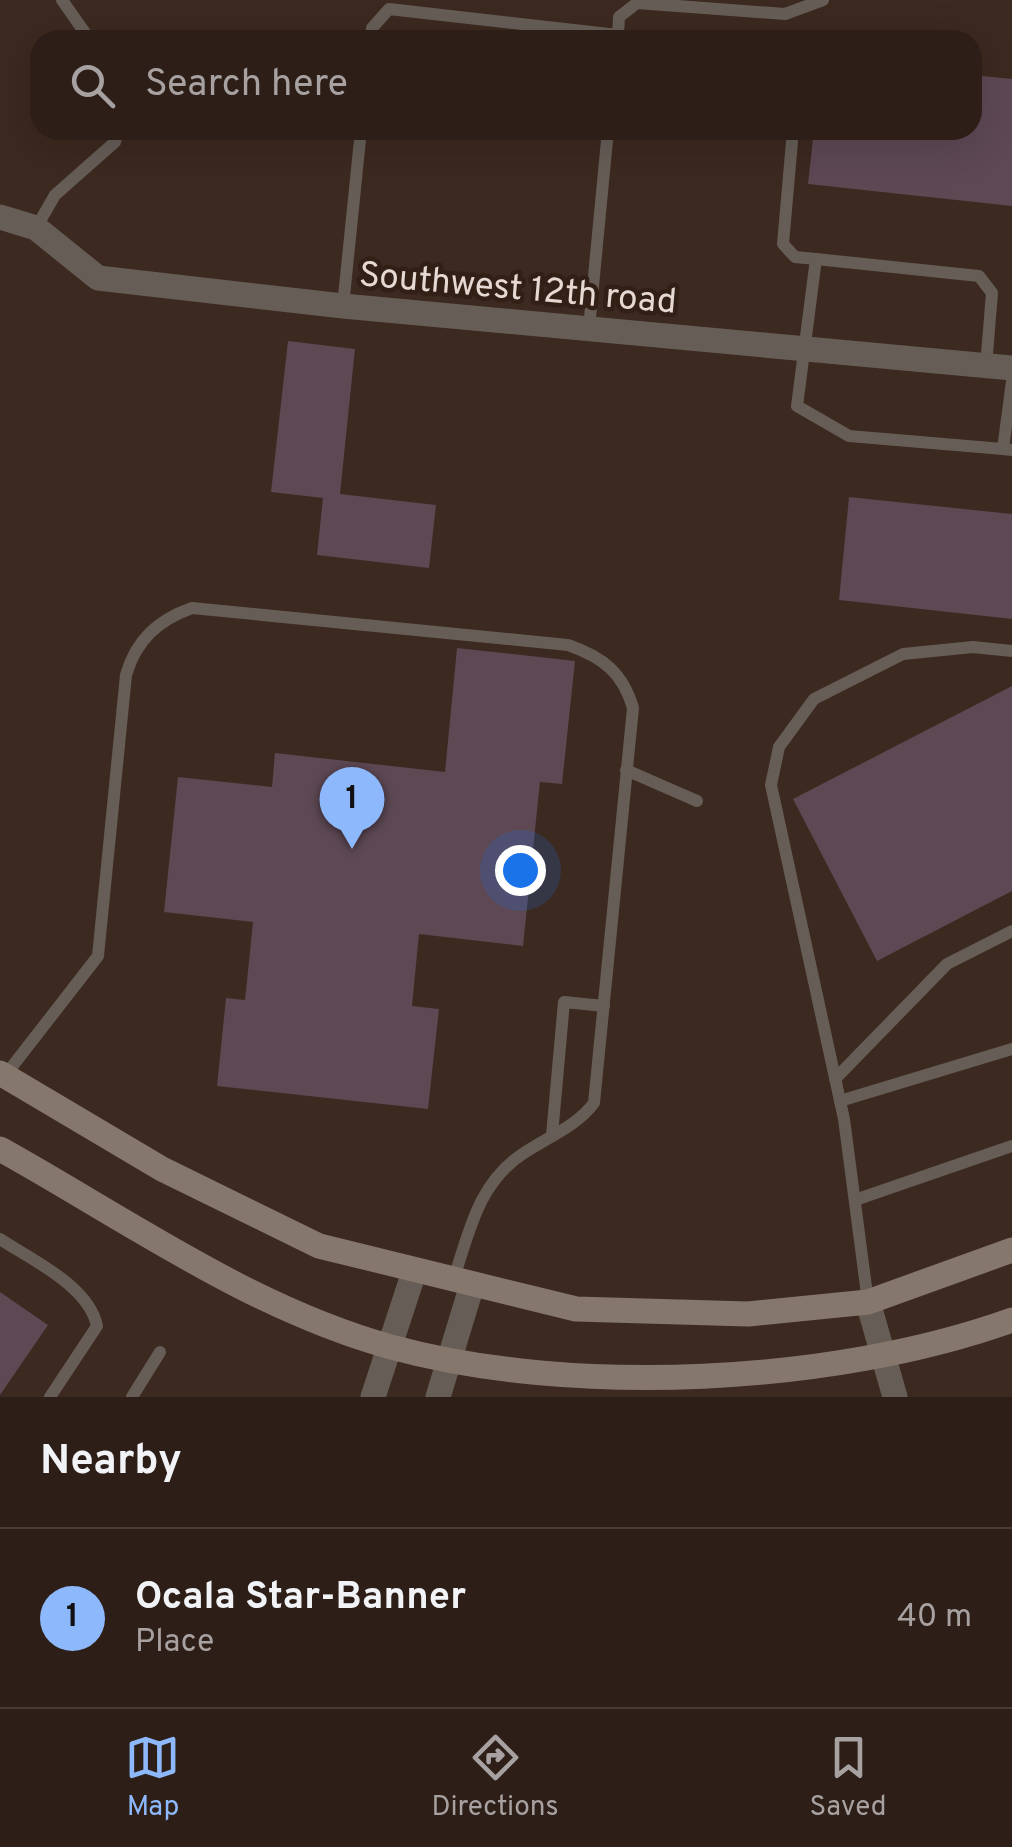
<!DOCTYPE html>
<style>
:root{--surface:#2d1f17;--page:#392c24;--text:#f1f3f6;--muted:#a7a2a1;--line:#483d36;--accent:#8db9fc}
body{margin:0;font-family:Overpass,sans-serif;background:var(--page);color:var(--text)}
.you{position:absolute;left:520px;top:870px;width:35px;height:35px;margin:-25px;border:8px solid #fff;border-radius:50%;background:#1a73e8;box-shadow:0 0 0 15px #1a73e833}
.badge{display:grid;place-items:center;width:65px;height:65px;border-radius:50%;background:var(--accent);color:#111;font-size:32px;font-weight:700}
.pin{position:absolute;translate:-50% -82px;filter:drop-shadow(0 2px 5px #0008)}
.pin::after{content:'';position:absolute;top:52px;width:35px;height:30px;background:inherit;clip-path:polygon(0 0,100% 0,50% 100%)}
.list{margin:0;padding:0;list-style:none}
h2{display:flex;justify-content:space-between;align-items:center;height:130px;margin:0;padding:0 40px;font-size:42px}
h2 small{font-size:32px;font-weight:400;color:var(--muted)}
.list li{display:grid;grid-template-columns:65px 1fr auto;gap:30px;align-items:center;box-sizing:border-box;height:180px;padding:0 40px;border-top:2px solid var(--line)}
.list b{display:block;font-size:38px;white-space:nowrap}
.list p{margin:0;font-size:32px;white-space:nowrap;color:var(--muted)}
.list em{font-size:32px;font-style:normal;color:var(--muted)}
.icon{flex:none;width:55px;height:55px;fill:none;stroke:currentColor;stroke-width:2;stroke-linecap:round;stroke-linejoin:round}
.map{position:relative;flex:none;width:1012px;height:1397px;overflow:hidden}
.search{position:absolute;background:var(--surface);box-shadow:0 10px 40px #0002;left:30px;right:30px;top:30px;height:110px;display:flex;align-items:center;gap:25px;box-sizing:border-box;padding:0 35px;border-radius:30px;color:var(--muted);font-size:38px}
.sheet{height:310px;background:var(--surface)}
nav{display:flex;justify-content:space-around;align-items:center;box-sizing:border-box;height:140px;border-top:2px solid var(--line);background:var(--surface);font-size:28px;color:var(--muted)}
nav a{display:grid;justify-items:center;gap:5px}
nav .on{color:var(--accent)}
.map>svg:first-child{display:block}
.building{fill:#5d4854}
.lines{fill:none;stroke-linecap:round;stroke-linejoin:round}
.service{stroke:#665d57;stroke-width:12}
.minor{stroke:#665d57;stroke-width:25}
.secondary{stroke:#86776d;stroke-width:25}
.labels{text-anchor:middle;stroke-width:9;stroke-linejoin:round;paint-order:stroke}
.street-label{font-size:35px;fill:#e6d9d3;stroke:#321f15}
</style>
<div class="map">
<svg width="1012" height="1397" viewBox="0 0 1012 1397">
<rect width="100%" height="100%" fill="#3c291f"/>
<g class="building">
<polygon points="972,75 1012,79 1012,206 808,184 814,130 972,130"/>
<polygon points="288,341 355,349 340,494 436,505 429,568 317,555 323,498 271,492"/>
<polygon points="849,497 1012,514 1012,619 839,600"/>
<polygon points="457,648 575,661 562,784 540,782 523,946 419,934 412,1006 439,1009 428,1109 217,1086 226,998 245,1000 253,922 164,912 178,777 272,787 275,753 445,772"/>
<polygon points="1012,686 1012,891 877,961 793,799"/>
<polygon points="0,1292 48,1325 0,1395"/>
</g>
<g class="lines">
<g class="service">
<polyline points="62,0 90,40"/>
<polyline points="618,35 619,17 637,3 785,14 823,0"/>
<polyline points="371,40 372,28 389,9 618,35 617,40"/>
<polyline points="793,130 783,244 795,257 816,259"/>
<polyline points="36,228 55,195 115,142 118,130"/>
<polyline points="343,306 361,130"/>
<polyline points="589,328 608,130"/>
<polyline points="986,366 992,293 979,276 816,259 797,406 849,436 1003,449"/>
<polyline points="1012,381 1003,449 1012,450"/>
<polyline points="626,770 697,801"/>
<path d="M4 1077 98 956 126 675C136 640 158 620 192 608L568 645C603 657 623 673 633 708L594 1103C577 1126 548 1137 524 1153 478 1182 469 1233 453 1281"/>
<polyline points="835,1079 947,964 1012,931"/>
<polyline points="840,1101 1012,1049"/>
<polyline points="552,1135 564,1002 604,1006"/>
<polyline points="855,1200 1012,1146"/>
<path d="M0 1239C32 1260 89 1286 97 1326L50 1397"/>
<polyline points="868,1302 844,1119 771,785 779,747 814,699 903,654 973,647 1012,651"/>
<polyline points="132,1397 160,1352"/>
</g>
<g class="minor">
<polyline points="0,217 36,228 98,278 343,306 1012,368"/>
<polyline points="868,1302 895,1397"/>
<polyline points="373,1397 414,1272"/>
<polyline points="438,1397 472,1285"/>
</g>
<g class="secondary">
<polyline points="0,1073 162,1169 319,1246 576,1309 748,1314 868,1302 1012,1250"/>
<path d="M0 1149C126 1219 250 1308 391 1347 574 1397 834 1384 1012 1320"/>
</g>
</g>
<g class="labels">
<g class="street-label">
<text transform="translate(518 287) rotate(5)" y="12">Southwest 12th road</text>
</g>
</g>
</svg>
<div class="you"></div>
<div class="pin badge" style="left:352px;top:849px">1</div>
<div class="search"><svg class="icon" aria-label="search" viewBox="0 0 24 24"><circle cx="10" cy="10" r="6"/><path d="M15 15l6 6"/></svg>Search here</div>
</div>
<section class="sheet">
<h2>Nearby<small></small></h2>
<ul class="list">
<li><span class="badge">1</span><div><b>Ocala Star-Banner</b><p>Place</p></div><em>40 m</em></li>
</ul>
</section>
<nav>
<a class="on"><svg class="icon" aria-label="map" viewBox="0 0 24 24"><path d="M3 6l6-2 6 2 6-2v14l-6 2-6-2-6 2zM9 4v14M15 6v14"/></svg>Map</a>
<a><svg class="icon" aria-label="directions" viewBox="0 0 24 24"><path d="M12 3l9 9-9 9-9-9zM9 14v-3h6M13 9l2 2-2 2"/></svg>Directions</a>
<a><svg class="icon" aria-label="saved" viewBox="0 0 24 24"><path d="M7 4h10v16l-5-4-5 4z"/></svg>Saved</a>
</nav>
